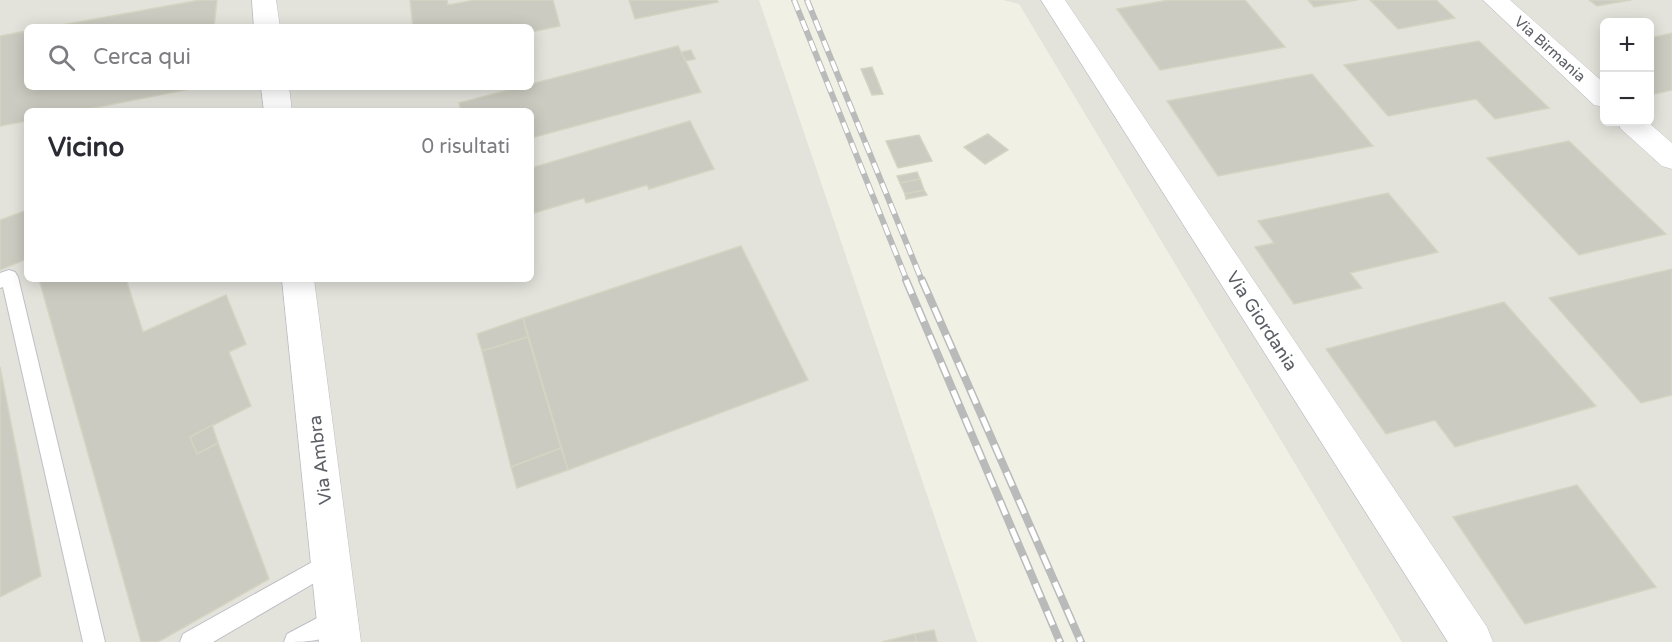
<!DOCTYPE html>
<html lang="it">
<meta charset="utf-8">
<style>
:root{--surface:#fff;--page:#f7f7f7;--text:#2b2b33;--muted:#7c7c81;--line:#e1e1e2}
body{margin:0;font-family:"Varela Round",sans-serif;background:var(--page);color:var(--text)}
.controls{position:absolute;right:18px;top:18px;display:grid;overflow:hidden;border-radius:9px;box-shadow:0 3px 15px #0003}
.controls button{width:54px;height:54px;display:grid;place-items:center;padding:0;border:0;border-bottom:2px solid var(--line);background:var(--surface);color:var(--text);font:30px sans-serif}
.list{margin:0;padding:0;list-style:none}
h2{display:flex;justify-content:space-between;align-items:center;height:78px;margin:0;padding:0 24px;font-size:26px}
h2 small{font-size:20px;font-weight:400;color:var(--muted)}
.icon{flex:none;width:33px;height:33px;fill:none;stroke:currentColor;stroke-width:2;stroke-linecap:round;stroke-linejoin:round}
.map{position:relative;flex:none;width:1672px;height:642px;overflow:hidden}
.search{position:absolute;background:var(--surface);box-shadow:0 3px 15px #0003;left:24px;top:24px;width:510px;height:66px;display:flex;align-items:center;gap:15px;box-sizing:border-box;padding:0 21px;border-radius:9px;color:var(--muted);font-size:22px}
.panel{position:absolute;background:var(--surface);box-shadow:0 3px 15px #0003;left:24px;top:108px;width:510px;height:174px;border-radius:9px}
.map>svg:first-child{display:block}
.industrial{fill:#e3e3dc;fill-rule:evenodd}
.building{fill:#cbcbc1;stroke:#d5d4c2;stroke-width:1.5}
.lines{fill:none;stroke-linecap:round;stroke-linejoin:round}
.lane-casing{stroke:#bebfc6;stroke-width:2}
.street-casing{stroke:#bebfc6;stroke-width:1}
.lane{fill:#fff;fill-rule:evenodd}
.street{fill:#fff;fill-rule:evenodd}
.rail-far1-casing{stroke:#b9baba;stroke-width:6}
.rail-casing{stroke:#b9baba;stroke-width:8}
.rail-far1{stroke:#fff;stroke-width:4;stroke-dasharray:11;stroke-linecap:butt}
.rail{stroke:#fff;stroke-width:5;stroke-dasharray:15;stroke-linecap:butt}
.labels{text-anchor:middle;stroke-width:6;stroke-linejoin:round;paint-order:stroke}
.far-street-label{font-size:15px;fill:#5c5e66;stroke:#fff}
.street-label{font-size:18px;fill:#5c5e66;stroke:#fff}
</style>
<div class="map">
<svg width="1672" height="642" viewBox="0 0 1672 642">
<rect width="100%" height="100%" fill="#f0f0e4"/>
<g class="industrial">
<path d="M0 0H759L977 642H0ZM27 27H531V87H27ZM27 111H531V279H27Z"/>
<path d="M1003 0H1672V642H1402L1019 4ZM1604 22H1650V122H1604Z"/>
</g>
<g class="building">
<polygon points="200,0 217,0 214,27 51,27"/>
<polygon points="410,0 447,0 448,5 475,0 553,0 560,26 531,32 531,27 413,27"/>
<polygon points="629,0 717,0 718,2 635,19"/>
<polygon points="1169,0 1245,0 1285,47 1160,70 1117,9"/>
<polygon points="1308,0 1357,0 1314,7"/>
<polygon points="1370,0 1436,0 1455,18 1398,29"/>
<polygon points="1589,0 1631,0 1597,6"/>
<polygon points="27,31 27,87 200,87 78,111 27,111 27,121 0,126 0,36"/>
<polygon points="1672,33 1672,90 1650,95 1650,38"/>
<polygon points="1479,41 1549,108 1495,119 1476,99 1388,116 1344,65"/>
<polygon points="678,46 701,92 531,138 531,111 461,111 459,103 520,87 531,87 531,84"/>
<polygon points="691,50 695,59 686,61 681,52"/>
<polygon points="872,67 883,94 872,95 861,69"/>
<polygon points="1312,74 1373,146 1218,176 1167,101"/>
<polygon points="690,121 714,169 649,189 647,185 586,203 584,198 531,214 531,168"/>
<polygon points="988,134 1008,150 985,164 964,147"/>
<polygon points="919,135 932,161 898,168 886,141"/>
<polygon points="1569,141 1666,234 1579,255 1487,158"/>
<polygon points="917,172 920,179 900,183 897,176"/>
<polygon points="920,179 924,190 905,194 900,183"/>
<polygon points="924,190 927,195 906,199 905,194"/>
<polygon points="1388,193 1438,252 1350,273 1362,288 1294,304 1255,247 1274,243 1258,221"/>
<polygon points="27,210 27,259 0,270 0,220"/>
<polygon points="741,246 808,380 568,470 523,318"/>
<polygon points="1672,269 1672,395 1641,403 1549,298"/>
<polygon points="39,279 126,279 143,332 226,295 246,344 229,352 251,406 190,437 197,454 218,443 269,579 158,642 141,642"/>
<polygon points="1504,302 1596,406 1455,447 1435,420 1386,434 1326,349"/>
<polygon points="523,318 528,337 482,351 477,334"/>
<polygon points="528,337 561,448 511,467 482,351"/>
<polygon points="0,367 41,576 0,597"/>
<polygon points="212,425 218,443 197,454 190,437"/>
<polygon points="561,448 568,470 517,488 511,467"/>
<polygon points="1577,485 1656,587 1525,624 1453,517"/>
<polygon points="934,630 937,642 917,642 914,634"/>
<polygon points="914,634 917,642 882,642"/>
</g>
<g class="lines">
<defs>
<g id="lane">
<polygon points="9,270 15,272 18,277 105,642 83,642 3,287 0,288 0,273"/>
<polygon points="332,551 340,554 343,561 340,568 213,642 180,642 183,634"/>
<path d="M338 607 346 610 349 618C339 642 306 642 284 642L287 634Z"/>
</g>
<g id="street">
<polygon points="252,0 276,0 280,27 254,27"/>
<polygon points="1041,0 1065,0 1487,627 1493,642 1448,642"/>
<polygon points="1483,0 1510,0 1604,83 1604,107 1594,105"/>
<polygon points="261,87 289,87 292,111 264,111"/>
<polygon points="1617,122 1648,122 1672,143 1672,169 1662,166 1621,129"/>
<polygon points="282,279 314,279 361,642 319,642"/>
</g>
</defs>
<use href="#lane" class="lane-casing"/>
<use href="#street" class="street-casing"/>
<use href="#lane" class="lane"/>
<use href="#street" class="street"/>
<defs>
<g id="rail-far1">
<polyline points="794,0 907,281"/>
<polyline points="807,0 922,281"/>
</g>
<g id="rail">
<polyline points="906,280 1060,642"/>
<polyline points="922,280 1081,642"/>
</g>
</defs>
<use href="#rail-far1" class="rail-far1-casing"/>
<use href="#rail" class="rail-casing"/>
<use href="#rail-far1" class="rail-far1"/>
<use href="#rail" class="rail"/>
</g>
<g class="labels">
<g class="far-street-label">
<text transform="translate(1550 49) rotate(42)" y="5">Via Birmania</text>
</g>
<g class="street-label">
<text transform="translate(1262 321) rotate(57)" y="6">Via Giordania</text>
<text transform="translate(320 460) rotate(-97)" y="6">Via Ambra</text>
</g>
</g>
</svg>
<div class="controls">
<button>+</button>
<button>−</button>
</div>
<div class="search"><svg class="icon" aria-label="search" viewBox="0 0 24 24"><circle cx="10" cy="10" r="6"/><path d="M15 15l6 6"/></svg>Cerca qui</div>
<section class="panel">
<h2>Vicino<small>0 risultati</small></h2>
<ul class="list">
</ul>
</section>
</div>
